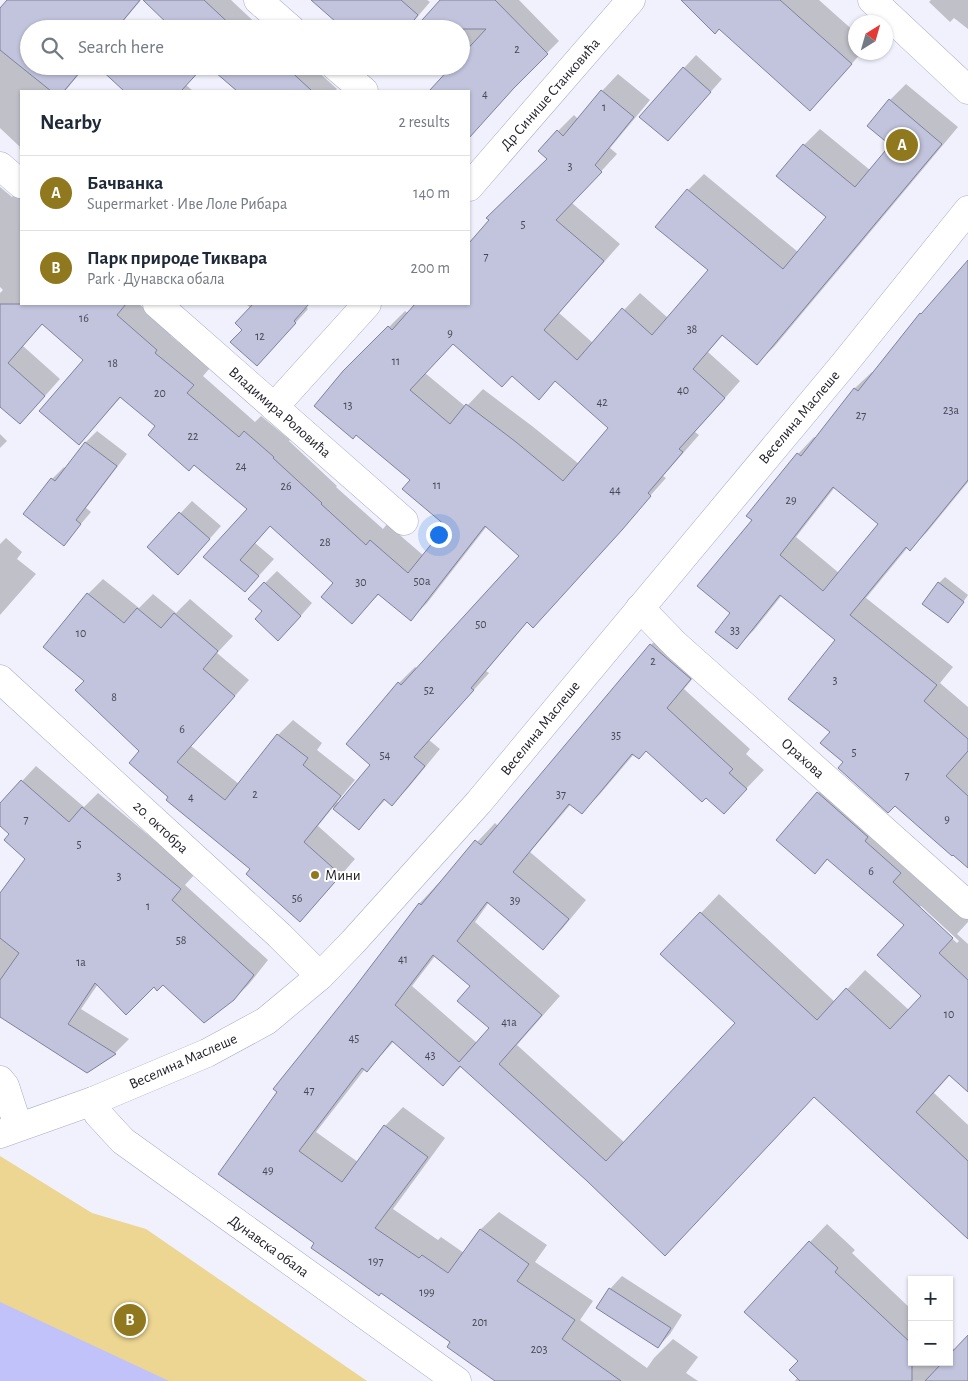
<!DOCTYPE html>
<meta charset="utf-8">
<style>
:root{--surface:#fff;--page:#f2f2f3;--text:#1f2937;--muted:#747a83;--line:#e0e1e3;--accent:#90781e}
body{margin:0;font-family:"Alegreya Sans",sans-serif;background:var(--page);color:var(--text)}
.controls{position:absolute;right:15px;bottom:15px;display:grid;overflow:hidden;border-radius:0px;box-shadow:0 1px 4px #0004}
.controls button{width:45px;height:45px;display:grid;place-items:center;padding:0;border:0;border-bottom:1px solid var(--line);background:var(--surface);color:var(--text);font:25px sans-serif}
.compass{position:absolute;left:848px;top:15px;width:45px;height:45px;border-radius:50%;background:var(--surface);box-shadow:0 1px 4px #0004;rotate:37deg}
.you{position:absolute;left:438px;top:534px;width:18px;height:18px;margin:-12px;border:4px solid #fff;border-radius:50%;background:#1a73e8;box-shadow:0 0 0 8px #1a73e833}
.badge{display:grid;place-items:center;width:32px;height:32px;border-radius:50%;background:var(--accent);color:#fff;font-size:16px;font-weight:700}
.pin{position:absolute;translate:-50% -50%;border:2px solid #fff;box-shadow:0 1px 5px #0006}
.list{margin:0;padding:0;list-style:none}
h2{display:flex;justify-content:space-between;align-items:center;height:65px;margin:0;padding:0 20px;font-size:21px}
h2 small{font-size:16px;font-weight:400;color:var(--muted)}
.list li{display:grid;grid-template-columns:32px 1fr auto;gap:15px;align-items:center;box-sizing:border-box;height:75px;padding:0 20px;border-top:1px solid var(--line)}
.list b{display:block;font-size:19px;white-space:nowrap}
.list p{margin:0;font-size:16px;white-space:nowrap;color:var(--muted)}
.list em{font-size:16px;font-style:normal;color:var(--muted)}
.icon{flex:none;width:28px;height:28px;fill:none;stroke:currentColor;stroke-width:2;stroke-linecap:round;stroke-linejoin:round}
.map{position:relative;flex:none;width:968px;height:1381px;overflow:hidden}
.search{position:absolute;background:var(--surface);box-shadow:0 1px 4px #0004;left:20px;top:20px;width:450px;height:55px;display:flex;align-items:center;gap:12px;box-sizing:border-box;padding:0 18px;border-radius:28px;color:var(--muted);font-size:19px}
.panel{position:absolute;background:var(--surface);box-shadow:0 1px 4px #0004;left:20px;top:90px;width:450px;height:215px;border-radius:0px}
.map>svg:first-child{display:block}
.green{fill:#ecd691}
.water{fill:#c0c2f9}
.shadow{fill:#0003;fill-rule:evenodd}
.building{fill:#c2c4de;stroke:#80829a;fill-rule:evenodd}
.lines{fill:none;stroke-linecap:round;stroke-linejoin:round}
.street-casing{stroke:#aaacc6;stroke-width:29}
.street{stroke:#fff;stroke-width:28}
.poi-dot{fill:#90781e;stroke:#fff;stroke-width:2}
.labels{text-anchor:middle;stroke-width:4;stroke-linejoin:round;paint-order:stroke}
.number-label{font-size:12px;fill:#464755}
.street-label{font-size:15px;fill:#1d1d27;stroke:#fff}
.poi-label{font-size:15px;fill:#1d1d27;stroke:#fff;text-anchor:start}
</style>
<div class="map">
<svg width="968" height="1381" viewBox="0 0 968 1381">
<rect width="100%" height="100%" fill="#f0f1fc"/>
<polygon class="green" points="0,1156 92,1213 146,1229 367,1381 0,1381"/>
<polygon class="water" points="0,1302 169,1381 0,1381"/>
<g class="shadow">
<polygon points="9,0 141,0 120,25 124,29 29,29 29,66 86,66 65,91 21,91 21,150 19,148 20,147 0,128 0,10"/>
<polygon points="154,0 231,0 262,29 175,29"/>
<polygon points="313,0 427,0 430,2 407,29"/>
<polygon points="442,0 519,0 559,41 523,77 475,129 469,124 469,91 432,90 461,66 461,29"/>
<polygon points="698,0 819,0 856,33 856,52 862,52 828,91"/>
<polygon points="931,0 968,0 968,29 954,18 950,22 929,2"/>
<polygon points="696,55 722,79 680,127 684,68"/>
<polygon points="99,66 204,66 186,85 193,91 126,91"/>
<polygon points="210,66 312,66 337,89 335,91 237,91"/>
<path d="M618 74 650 100 610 148 617 154 572 203 620 244 559 313 593 343 640 293 668 318 709 270 688 190 704 174 798 252 828 217 804 145 820 129 870 170 892 145 890 100 906 84 958 127 774 347 757 363 723 335 708 352 740 381 695 432 699 435 663 476 666 478 549 609 528 621 486 671 489 673 429 740 440 749 408 788 392 804 386 799 359 828 333 807 318 826 355 859 315 905 252 869 170 797 141 751 86 681 88 594 103 579 139 608 153 594 176 613 190 599 233 636 217 653 249 680 191 746 239 784 278 735 293 720 322 743 317 750 355 780 337 802 339 804 372 765 399 683 415 667 418 669 520 556 487 526 427 603 411 619 379 594 352 622 335 583 271 525 255 543 274 559 245 591 205 557 249 509 157 426 121 397 79 444 85 360 43 323 23 346 60 379 36 406 0 405V293L3 290 0 287V187L12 197 17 192 21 195V304H139L173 333 171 336 210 368 203 376 255 422 261 416 290 440 289 441 337 486 336 487 383 529 387 524 424 556 448 526 412 480 344 372 405 311 409 314 417 304H469V245L549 159 558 131 574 115 578 119 602 91ZM454 343 513 375 539 398 556 380 610 428 579 464 532 426 483 389 466 407 425 373Z"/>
<path d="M968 262V482L927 532 910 549 908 547 866 598 953 667 940 683 968 707V866L845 762 832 732 836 640 782 595 754 630 737 647 732 613 754 520 798 454 814 437 816 438 855 388 872 372 874 373ZM835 487 880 524 839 573 796 537Z"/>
<polygon points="246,304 309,304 306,307 308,309 270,351 243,330 251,308"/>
<polygon points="97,431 127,454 86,508 91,512 64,544 25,514 52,479 64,467 66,469 86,442"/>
<polygon points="0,434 7,441 0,448"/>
<polygon points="192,501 221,526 190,561 149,547"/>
<polygon points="6,538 22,552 17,559 36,574 0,615 0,544"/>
<polygon points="277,571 312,603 291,627 264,611 265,583"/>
<polygon points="945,577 968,595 954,615 939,583"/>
<path d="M669 626 708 660 684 689 750 749 746 754 764 770 724 812 646 750 634 754 600 794 582 812 571 804 530 852 586 900 562 929 543 948 489 902 475 922 560 996 517 1045 625 1143 737 1023 662 954 719 894 835 1002 865 970 909 1010 922 996 906 925 828 859 815 872 777 840 818 793 837 774 968 916V922L957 934 968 944V1077L950 1075 934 1093 968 1125V1238L815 1096 588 1180 462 1066 443 1084 394 1041 367 1071 365 1069 316 1132 358 1162 385 1126 403 1107 445 1138 393 1209 438 1240 441 1237 464 1253 480 1230 499 1212 547 1245 535 1262 593 1301 580 1320 647 1368 654 1358 673 1339 698 1357 686 1373 698 1381H511L452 1342 219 1174 419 904 495 823 498 826 651 645ZM921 906 959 941 957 943 919 908ZM435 956 472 986 490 1028 477 1043 412 986Z"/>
<polygon points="36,766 84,807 98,793 195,874 185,885 268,960 249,984 234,999 163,984 154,985 98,984 81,1009 129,1039 115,1053 87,1071 0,1016 0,894 27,859 11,834 0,825 0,805"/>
<polygon points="827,1224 855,1250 852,1253 912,1310 912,1362 949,1362 949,1345 955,1350 968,1338 968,1381 795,1381 798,1377 800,1361 810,1242"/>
<polygon points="622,1276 682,1315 670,1334 658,1347 610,1289"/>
</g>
<g class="building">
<polygon points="7,0 140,0 116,29 29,29 29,66 85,66 64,91 51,91 0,50 0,8"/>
<polygon points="143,0 204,0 235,29 173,29"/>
<polygon points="311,0 401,0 418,15 407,29 344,29"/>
<polygon points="440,0 495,0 548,54 514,88 469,138 469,91 429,91 452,66 461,66 461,56 486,29 414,29"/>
<polygon points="681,0 780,0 852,64 810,111 719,29 715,34"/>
<polygon points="97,66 204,66 181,91 124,91"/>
<polygon points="208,66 285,66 312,91 237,91"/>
<polygon points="683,67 711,92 668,141 639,117"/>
<path d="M601 90 634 117 595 165 602 172 556 220 604 261 544 330 577 360 622 308 652 335 708 270 655 227 687 189 783 269 826 217 776 176 803 144 855 187 890 145 867 126 889 99 942 144 757 365 722 335 693 369 725 398 679 449 683 452 648 493 651 496 622 530 533 628 527 622 471 688 474 690 414 757 425 766 392 806 384 799 359 830 333 809 370 765 346 744 398 682 401 685 519 556 485 526 411 621 378 594 352 624 321 597 333 583 270 526 240 560 259 576 245 592 203 557 247 509 194 465 189 471 148 435 155 426 120 397 79 445 39 411 83 360 42 324 8 363 45 396 20 424 0 407V304H126L117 315 157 350 155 353 194 385 187 393 239 437 244 431 274 457 273 458 322 503 321 504 366 545 370 540 408 573 446 526 402 489 410 480 356 435 353 439 314 406 343 371 388 326 392 330 415 304H469V243L489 220 486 218 547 159 538 151 557 130 563 136ZM453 344 502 387 512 376 539 400 555 381 608 428 563 481 516 442 466 404 450 424 410 390Z"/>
<path d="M968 260V480L910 551 906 547 850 615 937 685 924 701 968 739V751L946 776 968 796V868L953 855 952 856 895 806 888 813 838 768 843 762 820 743 830 732 788 699 835 640 780 595 737 649 715 632 730 613 697 586 752 520 746 516 797 453 801 456 854 388 858 391 920 313 921 314ZM833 487 878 524 823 591 780 555Z"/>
<polygon points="253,304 309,304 294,321 296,323 257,366 230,342 242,330 235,323"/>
<polygon points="85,442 117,466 76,520 81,524 64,546 23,514 51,478 55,481"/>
<polygon points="179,512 210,539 178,575 147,547"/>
<polygon points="264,582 301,616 278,641 255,619 262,611 248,599"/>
<polygon points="938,582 964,602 948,623 922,604"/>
<polygon points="87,593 124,623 137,608 161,628 174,613 218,651 203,669 235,696 177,762 225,800 277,734 308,758 303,765 341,796 304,842 341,875 300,922 246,874 250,869 166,800 168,797 129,763 139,751 75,690 84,681 43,647"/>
<path d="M650 644 691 679 667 708 733 769 729 773 747 789 724 814 706 798 702 802 646 751 639 759 632 754 582 814 569 804 513 872 569 919 543 950 487 902 457 941 542 1015 499 1064 606 1161 735 1023 660 954 700 912 817 1020 846 988 890 1029 921 996 877 955 904 925 827 859 815 874 776 840 817 792 868 837 865 841 901 873 893 882 953 938 939 953 968 980V1092L949 1075 916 1112 968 1161V1239L814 1097 665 1256 587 1181 460 1066 443 1086 392 1041 367 1072 362 1068 299 1151 342 1182 384 1125 428 1157 375 1228 419 1258 422 1255 448 1273 480 1229 529 1264 517 1281 575 1320 562 1339 621 1381H495L447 1347 450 1342 381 1293 379 1296 347 1273 311 1248 314 1243 218 1174 277 1092 273 1089 355 987 419 903 421 905 475 840 481 845ZM433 955 470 986 457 1001 489 1028 459 1062 395 1005Z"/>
<polygon points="21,780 69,822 82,807 181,889 172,900 254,975 234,1000 204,1023 163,985 157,991 154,987 126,1015 95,983 68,1024 116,1054 87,1073 0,1017 0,980 19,953 0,938 0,893 25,859 4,840 9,834 0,826 0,803"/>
<polygon points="809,1241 838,1268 835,1272 912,1344 912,1381 800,1381 789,1370 798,1361 744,1312"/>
<polygon points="609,1288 671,1328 658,1348 596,1308"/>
<polygon points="968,1335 968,1381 925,1381 943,1362 949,1362 949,1355"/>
</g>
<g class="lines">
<defs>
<g id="street">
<polyline points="258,0 291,29"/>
<polyline points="872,0 968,90"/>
<polyline points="335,66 364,91"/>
<polyline points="0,166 21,184"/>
<polyline points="469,187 631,0"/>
<polyline points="157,304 404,521"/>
<polyline points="274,407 367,304"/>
<polyline points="640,608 676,645 968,905"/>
<polyline points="0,679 279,935 320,976"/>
<polyline points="0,1080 5,1086 18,1126"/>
<polyline points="93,1101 98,1114 123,1141 457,1381"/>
<polyline points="0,1134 93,1101 207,1053 266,1021 320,976 353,942 479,802 844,364 968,210"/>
</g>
</defs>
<use href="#street" class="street-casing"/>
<use href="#street" class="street"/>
</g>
<circle class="poi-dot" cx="315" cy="875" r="5"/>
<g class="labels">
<g class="number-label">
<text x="517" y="53">2</text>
<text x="485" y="98">4</text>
<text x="604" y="111">1</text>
<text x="570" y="170">3</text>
<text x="523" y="228">5</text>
<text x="486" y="260">7</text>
<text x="84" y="322">16</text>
<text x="692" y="333">38</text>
<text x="450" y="337">9</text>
<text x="260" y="340">12</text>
<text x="396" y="365">11</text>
<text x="113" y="367">18</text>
<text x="683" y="394">40</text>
<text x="160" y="397">20</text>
<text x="602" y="406">42</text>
<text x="348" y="409">13</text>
<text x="951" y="414">23a</text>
<text x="861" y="419">27</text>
<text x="193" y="440">22</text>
<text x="241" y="470">24</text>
<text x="437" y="489">11</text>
<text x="286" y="490">26</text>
<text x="615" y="494">44</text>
<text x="791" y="504">29</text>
<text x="325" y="546">28</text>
<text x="422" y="585">50a</text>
<text x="361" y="586">30</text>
<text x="481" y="628">50</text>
<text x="735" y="634">33</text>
<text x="81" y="637">10</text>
<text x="653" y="665">2</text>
<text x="835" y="684">3</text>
<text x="429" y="694">52</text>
<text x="114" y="701">8</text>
<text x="182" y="733">6</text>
<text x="616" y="739">35</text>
<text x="854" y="756">5</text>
<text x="385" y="759">54</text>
<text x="907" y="779">7</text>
<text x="255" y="798">2</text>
<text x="561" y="798">37</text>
<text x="191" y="801">4</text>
<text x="26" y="823">7</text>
<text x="947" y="823">9</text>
<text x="79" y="848">5</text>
<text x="871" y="875">6</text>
<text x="119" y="880">3</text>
<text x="297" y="902">56</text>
<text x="515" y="904">39</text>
<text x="148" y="910">1</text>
<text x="181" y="944">58</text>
<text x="403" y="963">41</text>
<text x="81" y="966">1a</text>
<text x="949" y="1018">10</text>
<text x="509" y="1026">41a</text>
<text x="354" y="1042">45</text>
<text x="430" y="1059">43</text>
<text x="309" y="1094">47</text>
<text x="268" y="1174">49</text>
<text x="376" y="1265">197</text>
<text x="427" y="1296">199</text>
<text x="480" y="1326">201</text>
<text x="539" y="1353">203</text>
</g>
<g class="street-label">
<text transform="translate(550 94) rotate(-49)" y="5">Др Синише Станковића</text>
<text transform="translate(280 412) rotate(41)" y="5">Владимира Роловића</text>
<text transform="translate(799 417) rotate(-50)" y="5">Веселина Маслеше</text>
<text transform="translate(540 728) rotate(-51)" y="5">Веселина Маслеше</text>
<text transform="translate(803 758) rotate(42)" y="5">Орахова</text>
<text transform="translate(161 827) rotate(43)" y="5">20. октобра</text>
<text transform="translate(183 1061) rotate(-24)" y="5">Веселина Маслеше</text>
<text transform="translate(269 1246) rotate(36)" y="5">Дунавска обала</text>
</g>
<g class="poi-label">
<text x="325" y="880">Мини</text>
</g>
</g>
</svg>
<div class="controls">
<button>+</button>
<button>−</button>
</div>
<svg class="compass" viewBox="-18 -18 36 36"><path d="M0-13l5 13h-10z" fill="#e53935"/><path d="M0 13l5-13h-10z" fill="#747a83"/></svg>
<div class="you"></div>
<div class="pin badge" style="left:902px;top:145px">A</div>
<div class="pin badge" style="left:130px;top:1320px">B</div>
<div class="search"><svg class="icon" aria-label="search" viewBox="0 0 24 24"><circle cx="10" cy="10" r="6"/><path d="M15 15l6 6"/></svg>Search here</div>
<section class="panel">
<h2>Nearby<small>2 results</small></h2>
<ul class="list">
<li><span class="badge">A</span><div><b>Бачванка</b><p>Supermarket · Иве Лоле Рибара</p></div><em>140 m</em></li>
<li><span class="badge">B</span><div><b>Парк природе Тиквара</b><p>Park · Дунавска обала</p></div><em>200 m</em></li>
</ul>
</section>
</div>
